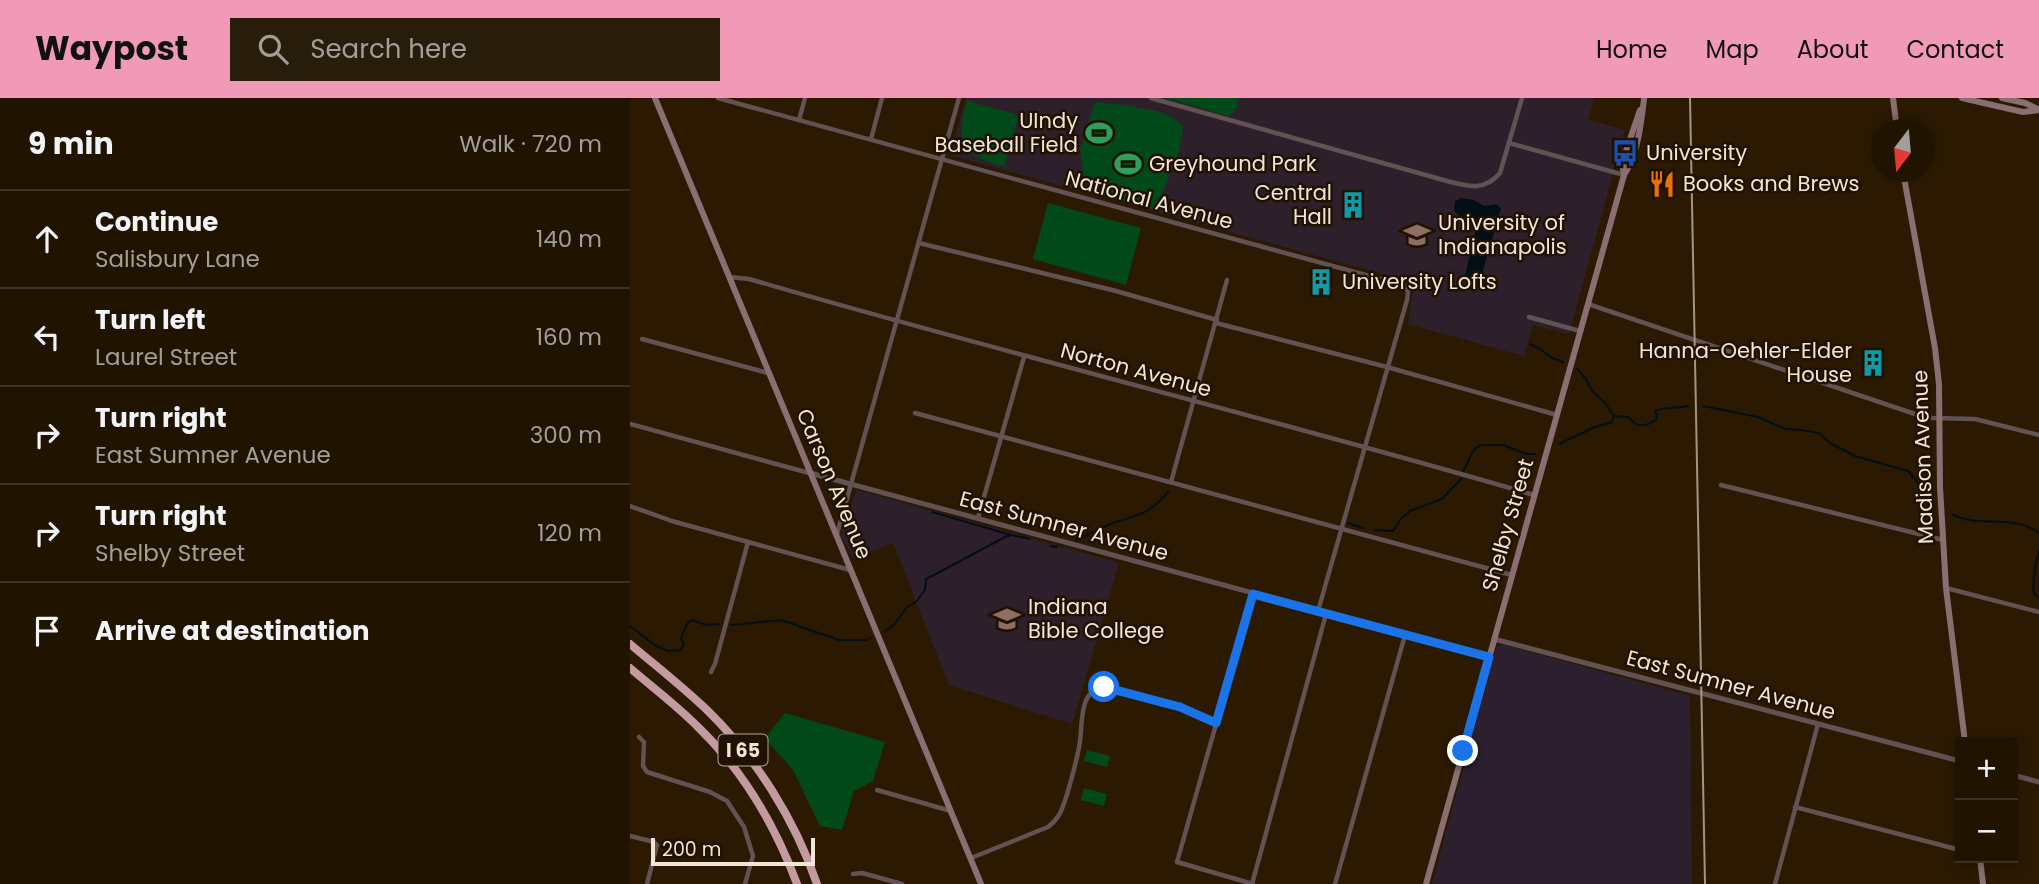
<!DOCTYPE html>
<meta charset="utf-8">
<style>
:root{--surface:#201401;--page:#281d0b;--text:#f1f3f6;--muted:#a29e99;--line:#3d3323;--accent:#f09ab7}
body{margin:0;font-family:Poppins,sans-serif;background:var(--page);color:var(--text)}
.controls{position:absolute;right:21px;bottom:21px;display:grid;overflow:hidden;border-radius:0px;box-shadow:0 4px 10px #0003}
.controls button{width:63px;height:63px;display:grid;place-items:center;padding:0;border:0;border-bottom:2px solid var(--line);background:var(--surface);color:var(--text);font:35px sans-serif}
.compass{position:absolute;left:1241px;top:21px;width:63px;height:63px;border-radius:50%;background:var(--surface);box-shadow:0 4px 10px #0003;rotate:196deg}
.scale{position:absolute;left:21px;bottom:18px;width:164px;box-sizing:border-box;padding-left:7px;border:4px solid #f1e5d6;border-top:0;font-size:19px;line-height:24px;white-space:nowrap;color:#f1e5d6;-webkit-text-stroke:5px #211100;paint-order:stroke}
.stop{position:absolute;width:21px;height:21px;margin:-16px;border:5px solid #1a73e8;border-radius:50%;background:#fff}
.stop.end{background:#1a73e8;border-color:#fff;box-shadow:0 2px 7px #0008}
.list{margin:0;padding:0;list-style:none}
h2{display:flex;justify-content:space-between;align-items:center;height:91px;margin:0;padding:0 28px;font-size:30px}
h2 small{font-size:23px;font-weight:400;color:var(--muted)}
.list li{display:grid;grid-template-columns:46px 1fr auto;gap:21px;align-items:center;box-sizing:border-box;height:98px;padding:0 28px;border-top:2px solid var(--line)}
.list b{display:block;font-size:26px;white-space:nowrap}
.list p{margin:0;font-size:23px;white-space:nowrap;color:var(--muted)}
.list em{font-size:23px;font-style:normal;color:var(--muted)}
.icon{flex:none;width:38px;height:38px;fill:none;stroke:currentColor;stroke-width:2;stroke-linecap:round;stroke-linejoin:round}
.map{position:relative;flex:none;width:1409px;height:786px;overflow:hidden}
header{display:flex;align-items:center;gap:42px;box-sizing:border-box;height:98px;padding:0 35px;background:var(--accent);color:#111}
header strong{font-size:33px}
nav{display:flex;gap:38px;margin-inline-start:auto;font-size:24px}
.search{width:490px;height:63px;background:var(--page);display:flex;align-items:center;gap:18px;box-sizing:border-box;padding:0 24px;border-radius:0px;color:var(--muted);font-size:26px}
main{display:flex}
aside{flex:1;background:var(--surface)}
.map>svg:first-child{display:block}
.industrial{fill:#2c202e}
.education{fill:#2e202b}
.green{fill:#02491a}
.water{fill:#030f17}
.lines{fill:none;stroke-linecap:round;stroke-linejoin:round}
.stream{stroke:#030f17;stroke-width:2}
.minor{stroke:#625254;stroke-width:4.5}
.tertiary{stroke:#625254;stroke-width:5}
.secondary{stroke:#896f72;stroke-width:6}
.motorway{stroke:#c29a9f;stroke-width:8}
.rail{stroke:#a39582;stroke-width:2}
.route{stroke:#1a73e8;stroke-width:9}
.labels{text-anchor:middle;stroke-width:5;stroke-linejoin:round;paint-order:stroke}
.shield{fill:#211100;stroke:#b3a596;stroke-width:2}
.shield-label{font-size:19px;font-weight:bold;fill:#f1e5d6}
.poi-label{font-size:21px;fill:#f1e5d6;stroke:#211100;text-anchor:start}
.street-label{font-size:21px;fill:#f1e5d6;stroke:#211100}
</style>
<header>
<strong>Waypost</strong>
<div class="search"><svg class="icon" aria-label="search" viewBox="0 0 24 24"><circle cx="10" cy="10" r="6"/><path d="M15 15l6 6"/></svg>Search here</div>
<nav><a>Home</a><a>Map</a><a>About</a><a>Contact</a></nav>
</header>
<main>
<aside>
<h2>9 min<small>Walk · 720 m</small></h2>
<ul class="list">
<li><svg class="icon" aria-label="ahead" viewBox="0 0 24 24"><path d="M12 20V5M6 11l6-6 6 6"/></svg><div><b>Continue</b><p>Salisbury Lane</p></div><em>140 m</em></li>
<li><svg class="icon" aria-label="left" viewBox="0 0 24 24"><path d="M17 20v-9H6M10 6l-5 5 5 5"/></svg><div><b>Turn left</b><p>Laurel Street</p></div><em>160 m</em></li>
<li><svg class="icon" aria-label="right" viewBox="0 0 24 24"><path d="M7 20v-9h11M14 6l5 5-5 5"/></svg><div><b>Turn right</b><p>East Sumner Avenue</p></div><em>300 m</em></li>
<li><svg class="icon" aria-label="right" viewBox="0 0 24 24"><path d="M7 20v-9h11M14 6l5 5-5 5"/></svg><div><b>Turn right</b><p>Shelby Street</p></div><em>120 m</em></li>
<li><svg class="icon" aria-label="arrive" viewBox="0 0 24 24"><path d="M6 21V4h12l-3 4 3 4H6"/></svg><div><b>Arrive at destination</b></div></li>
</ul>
</aside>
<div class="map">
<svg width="1409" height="786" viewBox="0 0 1409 786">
<rect width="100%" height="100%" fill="#2b1a01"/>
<polygon class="industrial" points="871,546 1060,598 1062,786 802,786 866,551"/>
<g class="education">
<polygon points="336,0 964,0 958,22 995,32 939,236 903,227 894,258 778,226 783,193 775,182 323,58 320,56"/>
<polygon points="227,392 489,465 442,626 319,587 263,445 223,460 210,436"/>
</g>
<g class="green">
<polygon points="536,0 609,0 605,13 598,18"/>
<path d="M337 3 385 16 388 20 374 69C332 56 325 46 337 3Z"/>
<path d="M465 4C487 7 542 9 553 29L549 53 526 112 463 95 454 80 450 52Z"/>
<polygon points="418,105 511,130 496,187 403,161"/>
<polygon points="155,615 255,644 243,683 224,693 212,732 190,728 163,672 135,640"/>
<polygon points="457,652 480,658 477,669 454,663"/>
<polygon points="454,690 477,696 474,708 451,702"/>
</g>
<polygon class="water" points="831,100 844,102 854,108 866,106 871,110 850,183 847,186 838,185 834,182 845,134 842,127 824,113 825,103"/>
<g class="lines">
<g class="stream">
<polyline points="900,246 910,251 922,260 933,264"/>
<polyline points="947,271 956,281 962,293 975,305 984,318"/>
<polyline points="1073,308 1128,319 1155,331 1171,332 1189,335 1200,345 1225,358 1278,373 1290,387 1299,405"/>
<path d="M929 346 965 329 982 324 984 318 998 319 1007 327H1016L1026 322 1027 317 1025 313C1032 308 1048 311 1058 308"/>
<polyline points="833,374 843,353 850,347 874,347 896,356 905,356"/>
<polyline points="302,414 381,437"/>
<path d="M1323 417C1350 430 1384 416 1409 435"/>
<polyline points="718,425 733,430"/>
<polyline points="744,432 763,433 770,422 780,413 812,401 831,381"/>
<path d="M447 442C458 437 467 432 478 427 507 416 517 419 539 393"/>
<polyline points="420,448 427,449"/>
<path d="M1409 453C1406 463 1402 486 1404 496L1409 500"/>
<polyline points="101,527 151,522 209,542 236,542 241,540"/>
<path d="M0 528 26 548 38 553 51 552 54 546 51 540C54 533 55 527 61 522L77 527 89 526"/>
<polyline points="255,533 264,527 277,509 286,504 295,492 296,481 302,478 375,439 381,437 400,441"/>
</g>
<g class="minor">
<polyline points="88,0 776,188 778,194 777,202 688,513"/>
<path d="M521 0 817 83C837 88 854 94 870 75L892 0"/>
<polyline points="169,22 175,0"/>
<polyline points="241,41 252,0"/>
<polyline points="879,45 994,77"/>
<polyline points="289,145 486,193 587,222"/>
<path d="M100 179 119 181C380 257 644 321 904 397"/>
<polyline points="958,206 1288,317 1302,320 1345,321 1409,337"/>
<polyline points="899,219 950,233"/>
<polyline points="586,225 757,269 927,317"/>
<polyline points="12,241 138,275"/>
<polyline points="285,315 882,477"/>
<polyline points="0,326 179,375"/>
<polyline points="541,384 597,182"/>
<polyline points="1091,387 1313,442"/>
<polyline points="0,408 42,423 220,472"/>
<polyline points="348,420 394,259"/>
<polyline points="207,436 329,0"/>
<polyline points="1316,490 1409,514"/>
<polyline points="81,574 85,566 118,444"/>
<polyline points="9,639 14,644 13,668 17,674 80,694 97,703 114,729 123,758 115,786"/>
<polyline points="247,692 321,713"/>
<polyline points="1165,709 1330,752"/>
<polyline points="0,738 24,744 27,747 17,786"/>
<path d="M341 760 418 729C423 725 426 722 429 717 436 705 448 658 450 643 453 622 448 586 481 590L550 609 586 625"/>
<polyline points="223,776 232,775 272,786"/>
<polyline points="622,786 696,516"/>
<polyline points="623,786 547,764 623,496"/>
<polyline points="705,786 775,537"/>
<polyline points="1145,786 1188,626"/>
</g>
<g class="tertiary">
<polyline points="180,375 859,559"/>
<polyline points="864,541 1330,663"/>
<polyline points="1383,677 1409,684"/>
</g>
<g class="secondary">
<polyline points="25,0 351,786"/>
<polyline points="1263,0 1267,32"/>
<polyline points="1332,0 1393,14 1409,12"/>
<polyline points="1372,0 1395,5 1408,11"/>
<polyline points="1273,74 1305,250 1309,286 1310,389 1316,490 1335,644"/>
<polyline points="994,77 992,65 1010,12"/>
<polyline points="1350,760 1353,786"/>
<path d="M796 786 994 77C1008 55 1011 27 1014 1"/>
</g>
<g class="motorway">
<path d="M0 546C26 568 53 589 78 613 127 661 165 722 187 786"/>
<path d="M0 570C22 589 45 606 66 627 112 671 145 727 167 786"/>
</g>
<polyline class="rail" points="1060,0 1075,786"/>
</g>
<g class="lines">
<polyline class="route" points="474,589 550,609 586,625 623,496 859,559 833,653"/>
</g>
<defs>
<symbol id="stadium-bare" viewBox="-9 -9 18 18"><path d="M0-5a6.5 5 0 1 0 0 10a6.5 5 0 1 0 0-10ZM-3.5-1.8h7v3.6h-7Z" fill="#2e9e5b" stroke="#211100" stroke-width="2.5" paint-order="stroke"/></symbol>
<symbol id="bus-bare" viewBox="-9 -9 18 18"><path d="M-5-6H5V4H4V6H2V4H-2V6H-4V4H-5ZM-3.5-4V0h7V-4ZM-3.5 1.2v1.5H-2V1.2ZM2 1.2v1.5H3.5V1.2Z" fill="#1a4fb4" stroke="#211100" stroke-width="2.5" paint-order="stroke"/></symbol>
<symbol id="restaurant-bare" viewBox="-9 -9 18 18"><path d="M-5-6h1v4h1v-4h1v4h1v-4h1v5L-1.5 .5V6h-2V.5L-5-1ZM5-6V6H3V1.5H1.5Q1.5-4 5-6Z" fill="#e8710a" stroke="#211100" stroke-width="2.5" paint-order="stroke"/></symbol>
<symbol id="building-bare" viewBox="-9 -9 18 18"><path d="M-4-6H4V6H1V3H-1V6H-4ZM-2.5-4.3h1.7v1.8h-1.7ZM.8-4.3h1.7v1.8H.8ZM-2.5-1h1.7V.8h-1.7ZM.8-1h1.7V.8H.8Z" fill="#0f9aa8" stroke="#211100" stroke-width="2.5" paint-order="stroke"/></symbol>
<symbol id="university-bare" viewBox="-9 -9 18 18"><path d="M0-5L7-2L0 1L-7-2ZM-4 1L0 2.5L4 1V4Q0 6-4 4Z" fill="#8d6e63" stroke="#211100" stroke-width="2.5" paint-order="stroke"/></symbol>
</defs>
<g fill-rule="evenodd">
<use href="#stadium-bare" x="450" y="16" width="38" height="38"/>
<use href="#bus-bare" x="976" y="36" width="38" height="38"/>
<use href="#stadium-bare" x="479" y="47" width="38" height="38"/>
<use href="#restaurant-bare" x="1013" y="67" width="38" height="38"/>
<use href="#building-bare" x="704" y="88" width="38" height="38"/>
<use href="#university-bare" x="768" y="118" width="38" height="38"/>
<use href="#building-bare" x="672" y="165" width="38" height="38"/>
<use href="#building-bare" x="1224" y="246" width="38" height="38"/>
<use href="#university-bare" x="358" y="502" width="38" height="38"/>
</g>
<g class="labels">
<rect class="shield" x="88.5" y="636.5" width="49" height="31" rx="5"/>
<g class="shield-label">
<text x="113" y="659">I 65</text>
</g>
<g class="poi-label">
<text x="448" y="30" text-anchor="end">UIndy<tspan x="448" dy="24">Baseball Field</tspan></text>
<text x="1016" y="62">University</text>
<text x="519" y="73">Greyhound Park</text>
<text x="1053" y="93">Books and Brews</text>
<text x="702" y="102" text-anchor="end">Central<tspan x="702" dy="24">Hall</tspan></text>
<text x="808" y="132">University of<tspan x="808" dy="24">Indianapolis</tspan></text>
<text x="712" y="191">University Lofts</text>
<text x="1222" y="260" text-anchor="end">Hanna-Oehler-Elder<tspan x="1222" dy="24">House</tspan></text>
<text x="398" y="516">Indiana<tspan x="398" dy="24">Bible College</tspan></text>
</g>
<g class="street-label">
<text transform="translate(519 102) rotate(15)" y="7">National Avenue</text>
<text transform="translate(506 272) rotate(15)" y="7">Norton Avenue</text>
<text transform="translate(1293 359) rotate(-92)" y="7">Madison Avenue</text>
<text transform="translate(204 386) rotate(67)" y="7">Carson Avenue</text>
<text transform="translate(878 427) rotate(-74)" y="7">Shelby Street</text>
<text transform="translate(434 428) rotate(15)" y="7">East Sumner Avenue</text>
<text transform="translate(1101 587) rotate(15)" y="7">East Sumner Avenue</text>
</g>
</g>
</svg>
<div class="controls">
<button>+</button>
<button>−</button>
</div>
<svg class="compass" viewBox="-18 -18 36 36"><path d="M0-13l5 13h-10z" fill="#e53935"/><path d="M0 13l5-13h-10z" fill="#a29e99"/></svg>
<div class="scale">200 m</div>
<div class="stop" style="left:474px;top:589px"></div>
<div class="stop end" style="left:833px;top:653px"></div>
</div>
</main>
